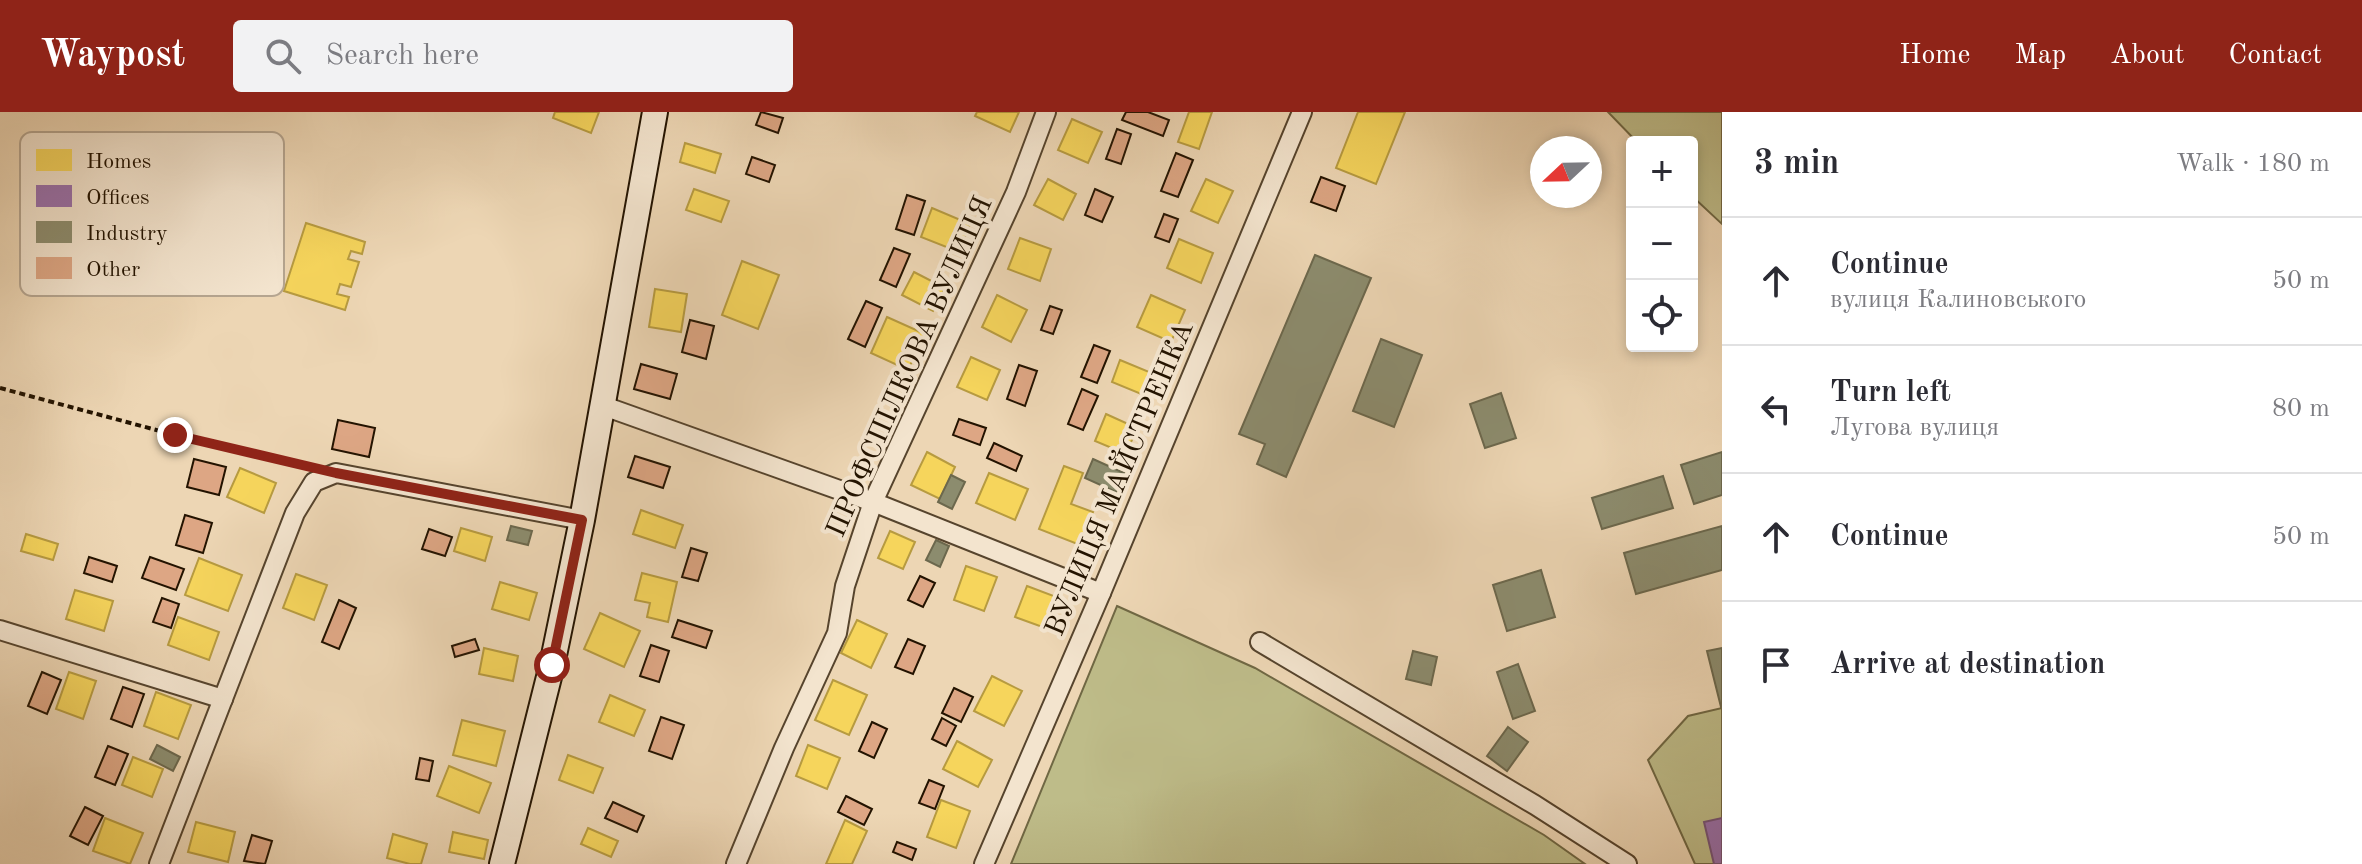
<!DOCTYPE html>
<meta charset="utf-8">
<style>
:root{--surface:#fff;--page:#f2f2f3;--text:#2b2b33;--muted:#7c7c81;--line:#e1e1e2;--accent:#8f2418}
body{margin:0;font-family:"Old Standard TT",serif;background:var(--page);color:var(--text)}
.controls{position:absolute;right:24px;top:24px;display:grid;overflow:hidden;border-radius:8px;box-shadow:0 4px 12px #0003}
.controls button{width:72px;height:72px;display:grid;place-items:center;padding:0;border:0;border-bottom:2px solid var(--line);background:var(--surface);color:var(--text);font:40px sans-serif}
.compass{position:absolute;left:1530px;top:24px;width:72px;height:72px;border-radius:50%;background:var(--surface);box-shadow:0 4px 12px #0003;rotate:248deg}
.stop{position:absolute;width:24px;height:24px;margin:-18px;border:6px solid #8f2418;border-radius:50%;background:#fff}
.stop.end{background:#8f2418;border-color:#fff;box-shadow:0 2px 8px #0008}
.list{margin:0;padding:0;list-style:none}
h2{display:flex;justify-content:space-between;align-items:center;height:104px;margin:0;padding:0 32px;font-size:34px}
h2 small{font-size:26px;font-weight:400;color:var(--muted)}
.list li{display:grid;grid-template-columns:52px 1fr auto;gap:24px;align-items:center;box-sizing:border-box;height:128px;padding:0 32px;border-top:2px solid var(--line)}
.list b{display:block;font-size:30px;white-space:nowrap}
.list p{margin:0;font-size:26px;white-space:nowrap;color:var(--muted)}
.list em{font-size:26px;font-style:normal;color:var(--muted)}
.icon{flex:none;width:44px;height:44px;fill:none;stroke:currentColor;stroke-width:2;stroke-linecap:round;stroke-linejoin:round}
.map{position:relative;flex:none;width:1722px;height:752px;overflow:hidden}
header{display:flex;align-items:center;gap:48px;box-sizing:border-box;height:112px;padding:0 40px;background:var(--accent);color:#fff}
header strong{font-size:38px}
nav{display:flex;gap:44px;margin-inline-start:auto;font-size:28px}
.search{width:560px;height:72px;background:var(--page);display:flex;align-items:center;gap:20px;box-sizing:border-box;padding:0 28px;border-radius:8px;color:var(--muted);font-size:30px}
main{display:flex}
aside{flex:1;background:var(--surface)}
.map>svg:first-child{display:block}
.green{fill:#bebc89;stroke:#706844;stroke-width:2}
.homes{fill:#f6d55c;stroke:#b79b40;stroke-width:2}
.offices{fill:#9970ab;stroke:#765478;stroke-width:2}
.industry{fill:#8c8c6e;stroke:#6c684d;stroke-width:2}
.building{fill:#dda684;stroke:#231300;stroke-width:2}
.lines{fill:none;stroke-linecap:round;stroke-linejoin:round}
.minor-casing{stroke:#56442d;stroke-width:22}
.secondary-casing{stroke:#231300;stroke-width:28}
.path{stroke:#231300;stroke-width:4;stroke-dasharray:6 4;stroke-linecap:butt}
.minor{stroke:#f3e4ce;stroke-width:18}
.secondary{stroke:#f3e4ce;stroke-width:24}
.route{stroke:#8f2418;stroke-width:10}
.labels{text-anchor:middle;stroke-width:8;stroke-linejoin:round;paint-order:stroke}
.street-label{font-size:28px;fill:#231300;stroke:#f3e4ce}
.key{fill:#f3e4ce;stroke:#b5a590;stroke-width:2}
.key-label{font-size:22px;fill:#231300}
</style>
<header>
<strong>Waypost</strong>
<div class="search"><svg class="icon" aria-label="search" viewBox="0 0 24 24"><circle cx="10" cy="10" r="6"/><path d="M15 15l6 6"/></svg>Search here</div>
<nav><a>Home</a><a>Map</a><a>About</a><a>Contact</a></nav>
</header>
<main>
<div class="map">
<svg width="1722" height="752" viewBox="0 0 1722 752">
<rect width="100%" height="100%" fill="#edd6b4"/>
<filter id="stains"><feTurbulence type="fractalNoise" baseFrequency=".0025" numOctaves="4"/><feColorMatrix values="0 0 0 0 .2 0 0 0 0 .09 0 0 0 0 .02 0 0 0 .5 -.17"/></filter>
<radialGradient id="worn" r=".72"><stop offset=".6" stop-color="#630" stop-opacity="0"/><stop offset="1" stop-color="#630" stop-opacity=".3"/></radialGradient>
<g class="green">
<polygon points="1608,0 1722,0 1722,112 1692,84 1692,30 1637,30"/>
<polygon points="1117,494 1255,556 1544,723 1585,752 1011,752"/>
<polygon points="1722,596 1722,752 1695,752 1648,648 1688,604"/>
</g>
<g class="homes">
<polygon points="555,0 599,0 591,21 553,6"/>
<polygon points="977,0 1019,0 1010,20 975,4"/>
<polygon points="1189,0 1212,0 1199,37 1178,30"/>
<polygon points="1358,0 1405,0 1376,72 1336,56"/>
<polygon points="1072,7 1102,20 1088,51 1058,38"/>
<polygon points="685,31 721,42 715,61 680,50"/>
<polygon points="1048,67 1076,82 1063,108 1034,93"/>
<polygon points="1206,67 1233,79 1218,111 1191,99"/>
<polygon points="694,77 729,89 721,110 686,98"/>
<polygon points="932,96 970,112 959,140 921,125"/>
<polygon points="306,111 365,130 362,142 351,139 348,147 359,150 351,175 340,172 337,182 349,185 345,198 284,179"/>
<polygon points="1020,126 1051,137 1040,169 1008,157"/>
<polygon points="1179,127 1213,141 1201,171 1167,156"/>
<polygon points="742,149 779,163 758,217 722,203"/>
<polygon points="914,160 945,176 933,199 902,183"/>
<polygon points="655,177 687,182 681,220 649,215"/>
<polygon points="997,183 1027,198 1011,230 982,215"/>
<polygon points="1151,183 1185,198 1171,230 1137,215"/>
<polygon points="887,205 925,222 908,258 871,241"/>
<polygon points="971,245 1000,258 987,288 957,275"/>
<polygon points="1120,248 1154,262 1146,284 1112,270"/>
<polygon points="1106,302 1137,316 1126,342 1095,329"/>
<polygon points="927,340 955,355 940,387 911,373"/>
<polygon points="1064,354 1083,361 1071,392 1093,400 1080,433 1039,417"/>
<polygon points="240,356 276,371 264,401 227,385"/>
<polygon points="989,361 1028,377 1015,408 976,391"/>
<polygon points="641,398 683,413 675,436 633,422"/>
<polygon points="461,416 492,425 485,449 454,439"/>
<polygon points="890,419 915,430 903,457 878,446"/>
<polygon points="26,422 58,432 53,448 21,439"/>
<polygon points="199,446 242,463 228,499 185,483"/>
<polygon points="966,454 997,465 984,499 954,488"/>
<polygon points="642,461 677,470 668,510 647,505 650,491 635,488"/>
<polygon points="296,462 327,473 314,508 283,496"/>
<polygon points="500,470 537,481 529,508 492,497"/>
<polygon points="1027,474 1059,486 1048,517 1015,505"/>
<polygon points="75,478 113,489 104,519 66,507"/>
<polygon points="600,501 640,519 624,555 584,537"/>
<polygon points="178,505 219,520 209,548 168,533"/>
<polygon points="857,508 887,522 871,556 841,541"/>
<polygon points="484,536 518,544 513,569 479,562"/>
<polygon points="69,560 96,569 83,607 56,597"/>
<polygon points="992,564 1022,579 1004,614 974,599"/>
<polygon points="833,568 867,583 849,623 815,608"/>
<polygon points="156,580 191,593 178,627 144,614"/>
<polygon points="610,583 645,598 634,624 599,610"/>
<polygon points="462,608 505,619 496,654 453,643"/>
<polygon points="957,629 992,648 978,675 943,657"/>
<polygon points="808,633 840,646 827,677 796,664"/>
<polygon points="568,643 603,656 593,681 559,668"/>
<polygon points="133,645 163,657 152,685 122,673"/>
<polygon points="449,654 491,671 479,701 437,684"/>
<polygon points="941,688 970,699 956,736 927,725"/>
<polygon points="105,706 143,721 130,752 93,739"/>
<polygon points="845,708 867,719 852,752 826,752"/>
<polygon points="196,710 235,720 228,750 188,740"/>
<polygon points="588,716 618,729 611,745 581,732"/>
<polygon points="453,720 488,728 484,747 449,740"/>
<polygon points="393,722 427,732 421,752 410,752 387,746"/>
</g>
<polygon class="offices" points="1722,706 1722,752 1714,752 1704,710"/>
<g class="industry">
<polygon points="1315,143 1371,166 1286,365 1257,352 1265,332 1239,322"/>
<polygon points="1381,227 1422,243 1394,315 1353,299"/>
<polygon points="1501,281 1516,326 1485,336 1470,292"/>
<polygon points="1722,340 1722,383 1694,392 1681,353"/>
<polygon points="1093,347 1124,361 1116,380 1085,366"/>
<polygon points="951,363 965,370 952,397 938,390"/>
<polygon points="1663,364 1673,396 1602,417 1592,386"/>
<polygon points="511,414 532,419 528,433 507,428"/>
<polygon points="1722,414 1722,458 1636,482 1624,441"/>
<polygon points="936,428 949,434 940,455 926,448"/>
<polygon points="1541,458 1555,505 1507,519 1493,473"/>
<polygon points="1722,536 1722,595 1721,595 1707,539"/>
<polygon points="1413,539 1437,545 1431,573 1406,567"/>
<polygon points="1518,552 1535,599 1513,607 1497,560"/>
<polygon points="1508,615 1528,630 1507,659 1487,644"/>
<polygon points="157,633 180,645 173,659 150,647"/>
</g>
<g class="building">
<polygon points="761,0 783,6 778,21 756,13"/>
<polygon points="1126,0 1148,0 1169,8 1163,24 1122,8"/>
<polygon points="1117,17 1131,22 1121,52 1106,47"/>
<polygon points="1176,41 1193,48 1178,85 1161,79"/>
<polygon points="752,45 775,53 769,70 746,62"/>
<polygon points="1321,65 1345,74 1336,99 1311,90"/>
<polygon points="1095,77 1113,85 1102,110 1085,103"/>
<polygon points="907,83 925,89 914,123 896,117"/>
<polygon points="1164,102 1178,107 1169,130 1155,125"/>
<polygon points="894,136 910,142 896,175 880,168"/>
<polygon points="866,189 882,196 865,235 848,227"/>
<polygon points="1050,194 1062,198 1053,222 1041,218"/>
<polygon points="690,208 714,214 706,247 682,240"/>
<polygon points="1094,233 1110,239 1097,271 1081,265"/>
<polygon points="641,252 677,262 670,287 634,277"/>
<polygon points="1019,253 1037,259 1025,294 1007,287"/>
<polygon points="1082,277 1098,284 1083,318 1068,312"/>
<polygon points="959,307 986,316 980,333 953,323"/>
<polygon points="338,308 375,316 369,345 332,337"/>
<polygon points="994,331 1022,344 1016,359 987,346"/>
<polygon points="635,344 670,355 663,376 628,365"/>
<polygon points="194,347 226,355 219,383 187,375"/>
<polygon points="185,403 212,411 203,441 176,433"/>
<polygon points="429,417 452,425 445,444 422,437"/>
<polygon points="691,436 707,441 698,469 682,465"/>
<polygon points="89,445 117,454 112,470 84,461"/>
<polygon points="150,445 184,457 176,478 142,466"/>
<polygon points="920,464 935,471 923,495 908,488"/>
<polygon points="162,486 179,492 171,516 153,510"/>
<polygon points="339,488 356,496 339,537 322,530"/>
<polygon points="678,508 712,519 706,536 672,525"/>
<polygon points="475,527 479,538 455,545 452,534"/>
<polygon points="908,527 925,534 913,562 895,555"/>
<polygon points="651,533 669,539 659,570 640,564"/>
<polygon points="42,560 61,568 47,602 28,594"/>
<polygon points="123,575 144,582 132,615 111,607"/>
<polygon points="954,576 973,585 961,610 942,601"/>
<polygon points="661,605 684,613 672,647 649,639"/>
<polygon points="942,606 956,614 946,634 932,627"/>
<polygon points="872,610 887,617 874,646 859,639"/>
<polygon points="108,634 128,642 115,673 95,665"/>
<polygon points="420,646 433,649 429,669 416,667"/>
<polygon points="929,668 944,674 935,697 919,691"/>
<polygon points="846,684 872,697 864,713 838,700"/>
<polygon points="613,690 644,704 637,720 605,706"/>
<polygon points="85,695 103,704 88,733 70,724"/>
<polygon points="252,723 272,729 265,752 244,749"/>
<polygon points="897,730 916,737 912,748 893,740"/>
</g>
<g class="lines">
<defs>
<g id="minor">
<polyline points="601,293 873,390 1101,481"/>
<polyline points="0,518 223,587"/>
<polyline points="1260,530 1535,693 1627,752"/>
<polyline points="159,752 295,401 314,370 336,361 582,408"/>
<polyline points="736,752 784,636 837,521 845,474 873,390 1016,80 1046,0"/>
<polyline points="984,752 1101,481 1302,0"/>
</g>
<polyline id="secondary" points="502,752 552,553 582,408 655,0"/>
</defs>
<use href="#minor" class="minor-casing"/>
<use href="#secondary" class="secondary-casing"/>
<polyline class="path" points="0,276 175,323 306,354"/>
<use href="#minor" class="minor"/>
<use href="#secondary" class="secondary"/>
</g>
<g class="lines">
<polyline class="route" points="175,323 336,361 582,408 552,553"/>
</g>
<g class="labels">
<g class="street-label">
<text transform="translate(908 254) rotate(-66)" y="10">ПРОФСПІЛКОВА ВУЛИЦЯ</text>
<text transform="translate(1118 366) rotate(-67)" y="10">ВУЛИЦЯ МАЙСТРЕНКА</text>
</g>
</g>
<rect x="20" y="20" width="264" height="164" rx="12" class="key"/>
<rect x="36" y="37" width="36" height="22" fill="#f6d55c"/>
<rect x="36" y="73" width="36" height="22" fill="#9970ab"/>
<rect x="36" y="109" width="36" height="22" fill="#8c8c6e"/>
<rect x="36" y="145" width="36" height="22" fill="#dda684"/>
<g class="key-label">
<text x="86" y="56">Homes</text>
<text x="86" y="92">Offices</text>
<text x="86" y="128">Industry</text>
<text x="86" y="164">Other</text>
</g>
<rect width="100%" height="100%" filter="url(#stains)"/>
<rect width="100%" height="100%" fill="url(#worn)"/>
</svg>
<div class="controls">
<button>+</button>
<button>−</button>
<button><svg class="icon" aria-label="locate" viewBox="0 0 24 24"><circle cx="12" cy="12" r="6"/><path d="M12 2v4M12 18v4M2 12h4M18 12h4"/></svg></button>
</div>
<svg class="compass" viewBox="-18 -18 36 36"><path d="M0-13l5 13h-10z" fill="#e53935"/><path d="M0 13l5-13h-10z" fill="#7c7c81"/></svg>
<div class="stop" style="left:552px;top:553px"></div>
<div class="stop end" style="left:175px;top:323px"></div>
</div>
<aside>
<h2>3 min<small>Walk · 180 m</small></h2>
<ul class="list">
<li><svg class="icon" aria-label="ahead" viewBox="0 0 24 24"><path d="M12 20V5M6 11l6-6 6 6"/></svg><div><b>Continue</b><p>вулиця Калиновського</p></div><em>50 m</em></li>
<li><svg class="icon" aria-label="left" viewBox="0 0 24 24"><path d="M17 20v-9H6M10 6l-5 5 5 5"/></svg><div><b>Turn left</b><p>Лугова вулиця</p></div><em>80 m</em></li>
<li><svg class="icon" aria-label="ahead" viewBox="0 0 24 24"><path d="M12 20V5M6 11l6-6 6 6"/></svg><div><b>Continue</b></div><em>50 m</em></li>
<li><svg class="icon" aria-label="arrive" viewBox="0 0 24 24"><path d="M6 21V4h12l-3 4 3 4H6"/></svg><div><b>Arrive at destination</b></div></li>
</ul>
</aside>
</main>
